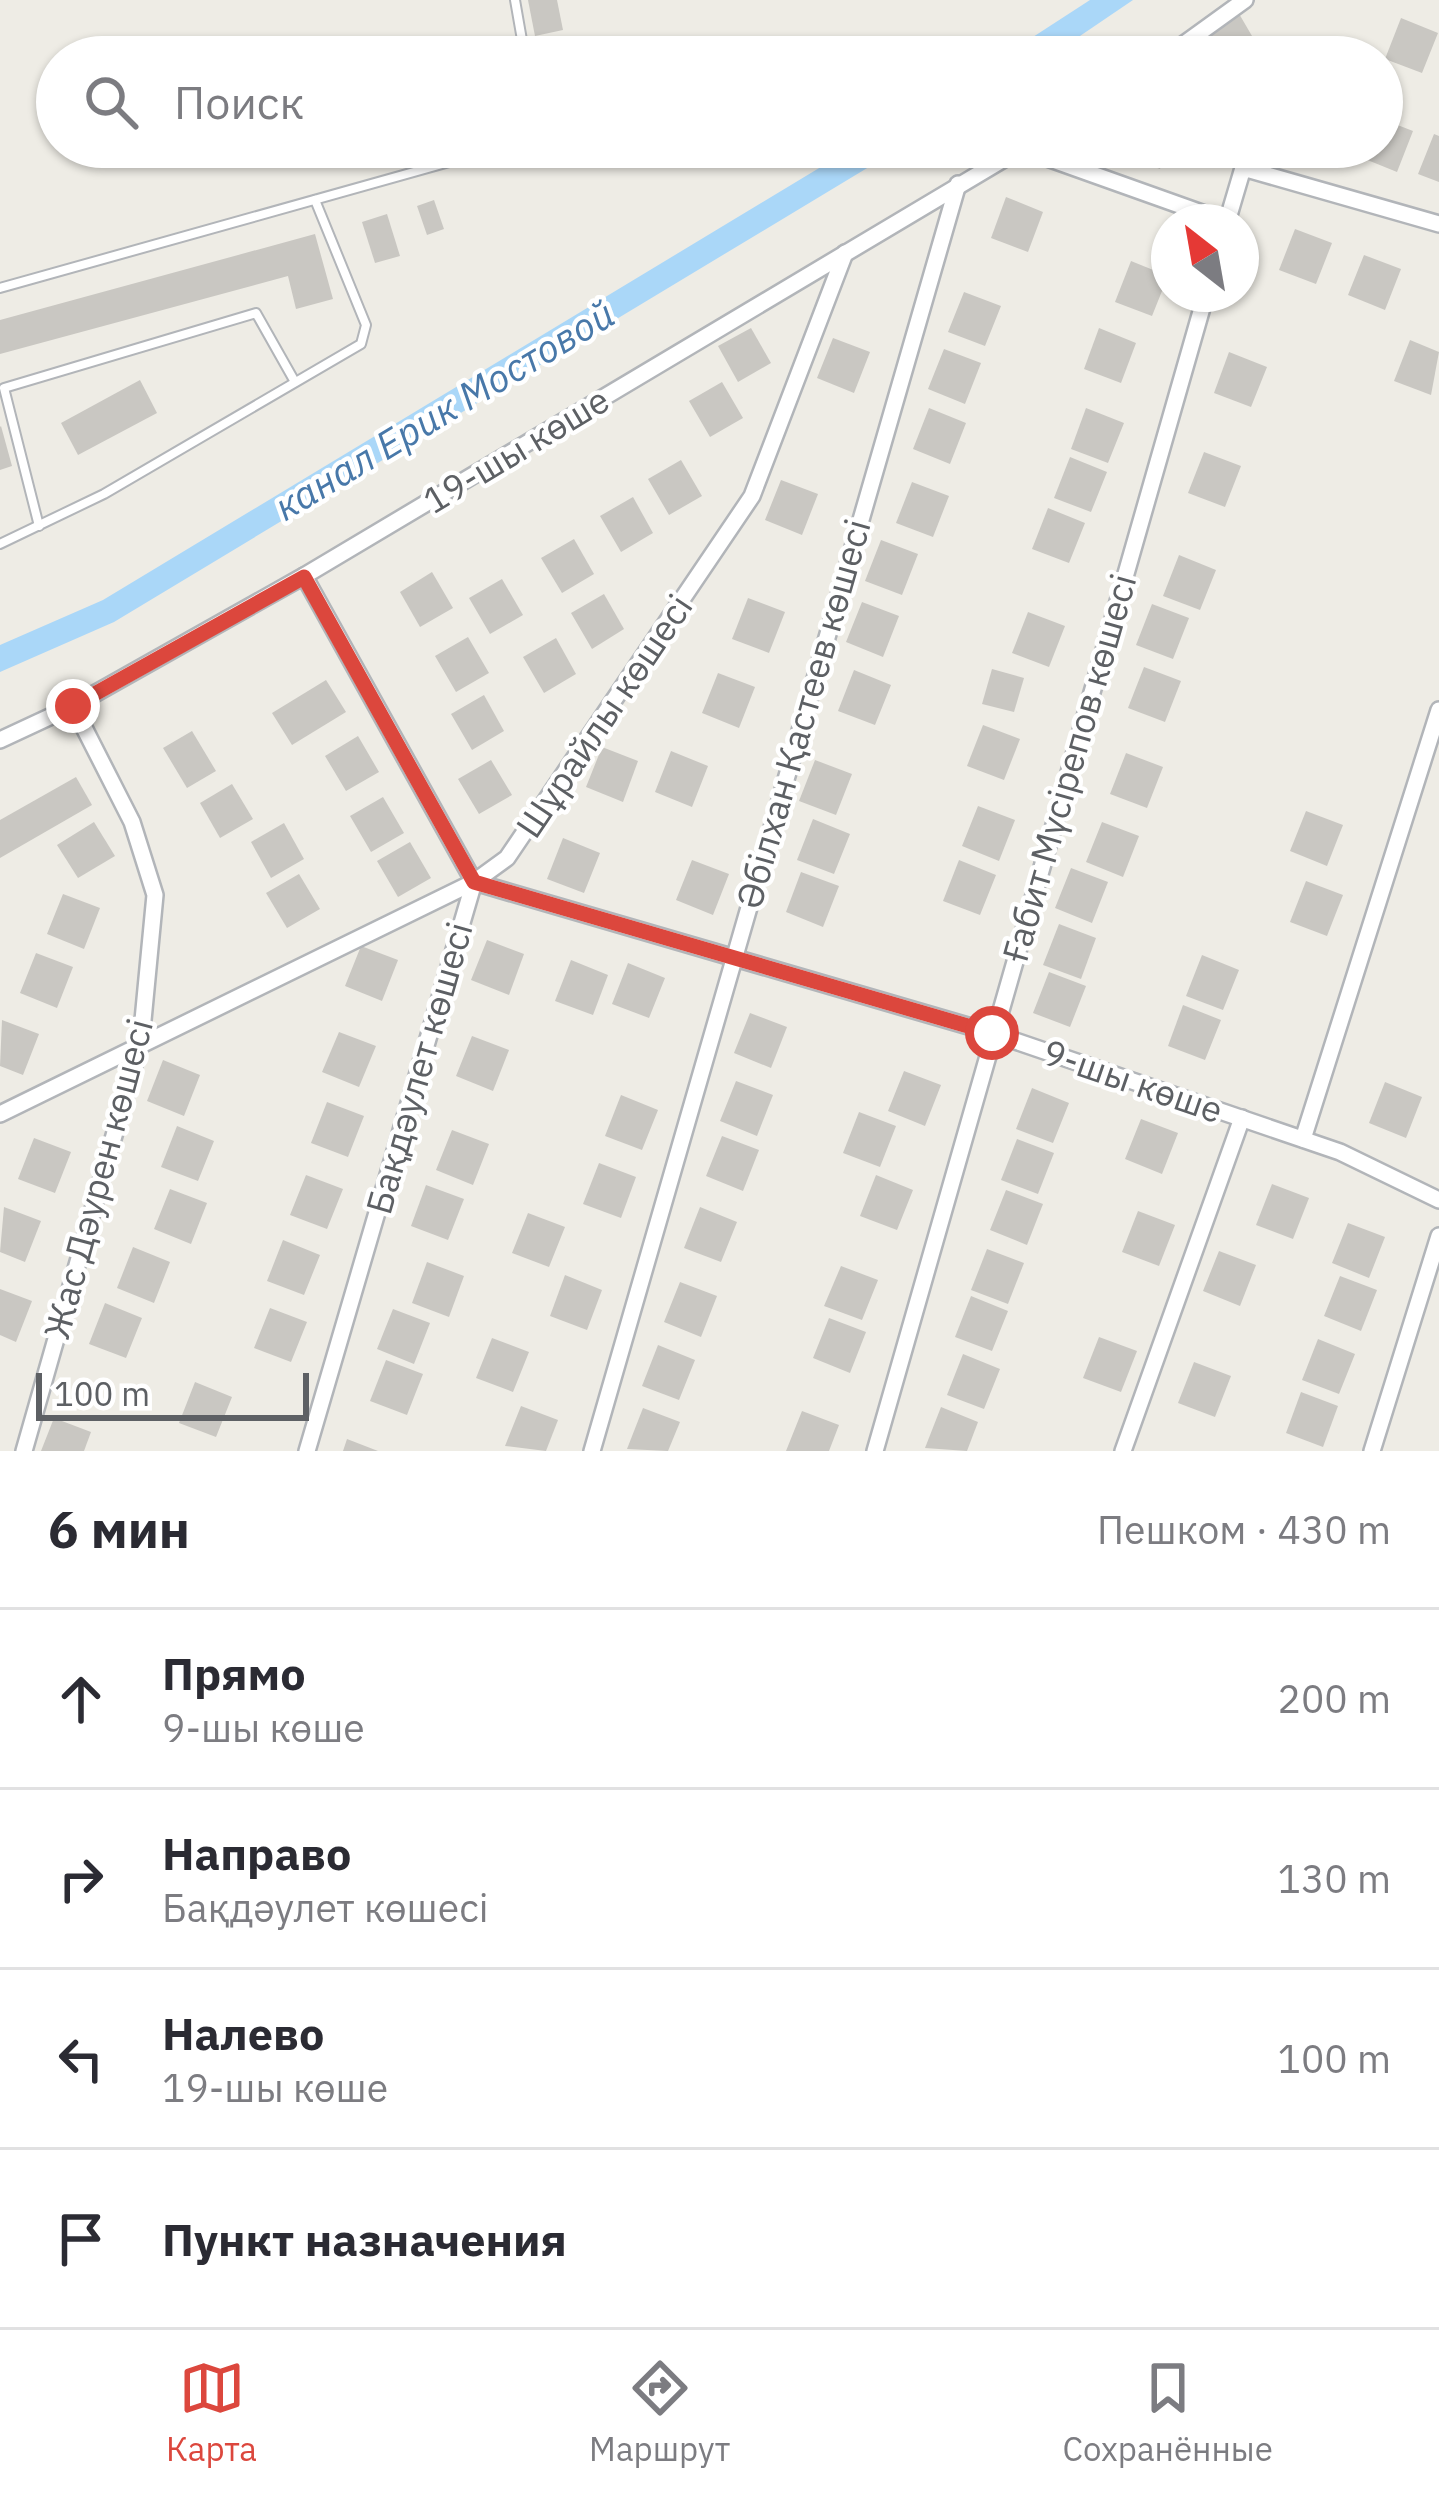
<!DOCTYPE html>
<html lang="ru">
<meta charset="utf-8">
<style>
:root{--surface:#fff;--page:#f2f2f3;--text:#2b2b33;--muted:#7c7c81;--line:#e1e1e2;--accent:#dc473d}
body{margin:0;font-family:"IBM Plex Sans",sans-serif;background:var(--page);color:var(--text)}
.compass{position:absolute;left:1151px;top:204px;width:108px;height:108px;border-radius:50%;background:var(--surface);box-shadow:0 3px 9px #0004;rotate:329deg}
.scale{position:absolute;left:36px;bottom:30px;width:273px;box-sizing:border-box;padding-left:12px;border:6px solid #5d6064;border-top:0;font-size:33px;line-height:42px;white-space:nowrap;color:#5d6064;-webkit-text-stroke:9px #fff;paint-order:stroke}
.stop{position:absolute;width:36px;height:36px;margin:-27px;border:9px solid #dc473d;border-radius:50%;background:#fff}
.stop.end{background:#dc473d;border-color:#fff;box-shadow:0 3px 12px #0008}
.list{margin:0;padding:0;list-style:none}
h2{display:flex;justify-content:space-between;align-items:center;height:156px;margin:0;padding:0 48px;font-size:51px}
h2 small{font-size:39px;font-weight:400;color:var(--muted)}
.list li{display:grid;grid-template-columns:78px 1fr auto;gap:36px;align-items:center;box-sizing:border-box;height:180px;padding:0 48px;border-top:3px solid var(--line)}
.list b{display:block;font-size:45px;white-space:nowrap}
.list p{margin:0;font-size:39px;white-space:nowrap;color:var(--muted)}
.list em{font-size:39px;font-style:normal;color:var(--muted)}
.icon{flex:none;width:66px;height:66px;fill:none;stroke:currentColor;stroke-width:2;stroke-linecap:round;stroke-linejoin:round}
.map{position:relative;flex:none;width:1439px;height:1451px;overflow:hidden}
.search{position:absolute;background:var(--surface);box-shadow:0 3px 9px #0004;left:36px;right:36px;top:36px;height:132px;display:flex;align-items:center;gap:30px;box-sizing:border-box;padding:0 42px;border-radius:66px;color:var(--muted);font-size:45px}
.sheet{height:876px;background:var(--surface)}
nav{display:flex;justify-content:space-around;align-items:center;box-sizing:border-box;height:168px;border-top:3px solid var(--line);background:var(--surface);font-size:33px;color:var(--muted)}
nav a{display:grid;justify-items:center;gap:6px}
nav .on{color:var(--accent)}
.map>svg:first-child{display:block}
.water{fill:#aad7f8}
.building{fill:#c9c7c2}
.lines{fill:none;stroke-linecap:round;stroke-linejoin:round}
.lane-casing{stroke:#b2b5b9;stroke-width:12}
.street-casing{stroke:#b2b5b9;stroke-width:20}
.lane{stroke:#fff;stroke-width:8}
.street{stroke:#fff;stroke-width:15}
.route{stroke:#dc473d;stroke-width:15}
.labels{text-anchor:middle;stroke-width:9;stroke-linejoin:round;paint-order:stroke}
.street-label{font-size:36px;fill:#5d6064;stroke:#fff}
.water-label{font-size:39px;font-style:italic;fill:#4878a9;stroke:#fff}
</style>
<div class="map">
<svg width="1439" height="1451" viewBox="0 0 1439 1451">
<rect width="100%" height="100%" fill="#eeece5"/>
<g class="water">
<polygon points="1090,0 1133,0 1049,57 1002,57"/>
<polygon points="854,147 902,147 114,622 0,672 0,645 103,600"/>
</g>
<g class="building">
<polygon points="528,0 557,0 563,30 535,36"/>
<polygon points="1238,12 1259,48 1243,57 1220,57 1205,31"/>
<polygon points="1401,18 1438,33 1422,73 1385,59"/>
<polygon points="1382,119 1413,131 1397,172 1360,157 1364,147 1382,147"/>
<polygon points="1434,134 1439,136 1439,182 1418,174"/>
<polygon points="1126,147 1168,147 1160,169 1123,155"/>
<polygon points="1006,197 1043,212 1028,252 991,238"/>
<polygon points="434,200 444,229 427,235 417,206"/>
<polygon points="387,214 400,256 375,263 362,222"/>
<polygon points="1295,229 1332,243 1316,284 1279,270"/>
<polygon points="315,234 333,299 296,309 288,276 0,354 0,320"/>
<polygon points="1364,255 1401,269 1385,310 1348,295"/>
<polygon points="1131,261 1168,276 1152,316 1115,302"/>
<polygon points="964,292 1001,306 985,346 948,332"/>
<polygon points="751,328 771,363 738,382 718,346"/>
<polygon points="1099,328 1136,343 1121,383 1084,369"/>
<polygon points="833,338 870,352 854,393 817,378"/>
<polygon points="1410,340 1439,352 1431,395 1394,381"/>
<polygon points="944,349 981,363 965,404 928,389"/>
<polygon points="1229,352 1267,367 1251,407 1214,393"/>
<polygon points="140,380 157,413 78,455 61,423"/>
<polygon points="722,382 743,418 710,437 689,401"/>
<polygon points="929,408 966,423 950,464 913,449"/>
<polygon points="1086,408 1124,423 1108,463 1071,449"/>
<polygon points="1,426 12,466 0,470 0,427"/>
<polygon points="1204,452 1241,466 1225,507 1188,493"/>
<polygon points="1070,457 1107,472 1091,512 1054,498"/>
<polygon points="681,460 702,496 669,515 648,479"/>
<polygon points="781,480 818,494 802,535 765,520"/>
<polygon points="912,482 949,496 933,537 896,523"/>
<polygon points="633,497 653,533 621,552 600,516"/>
<polygon points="1048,508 1085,523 1069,563 1032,549"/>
<polygon points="574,539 594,574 562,593 541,558"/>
<polygon points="881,540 918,554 902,595 865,581"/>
<polygon points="1179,555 1216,570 1200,610 1163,596"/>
<polygon points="432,572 453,608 420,627 400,592"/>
<polygon points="502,579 523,615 490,634 469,598"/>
<polygon points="604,594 624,629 592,649 571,613"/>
<polygon points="748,598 785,612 769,653 732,639"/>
<polygon points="862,602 899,616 883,657 846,642"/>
<polygon points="1152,604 1189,618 1173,659 1136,645"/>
<polygon points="1028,612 1065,626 1049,667 1012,653"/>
<polygon points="468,637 489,673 456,692 435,656"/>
<polygon points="556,638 576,674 544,693 523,657"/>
<polygon points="1144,667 1181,681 1165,722 1128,708"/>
<polygon points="992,669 1024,678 1014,712 982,704"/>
<polygon points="854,670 891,685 875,725 838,711"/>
<polygon points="718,673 755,687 739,728 702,713"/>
<polygon points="326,680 346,712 292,745 272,713"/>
<polygon points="484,695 504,731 472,750 451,714"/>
<polygon points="983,725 1020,739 1004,780 967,766"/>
<polygon points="192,731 216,771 187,788 163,748"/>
<polygon points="358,736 379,772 346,791 325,756"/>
<polygon points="602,747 638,761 623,802 586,787"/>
<polygon points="671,751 708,766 692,807 655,792"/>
<polygon points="1126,753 1163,767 1147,808 1110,794"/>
<polygon points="491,760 512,795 479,814 458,779"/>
<polygon points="815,760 852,774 836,815 799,801"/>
<polygon points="76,777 92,805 0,858 0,820"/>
<polygon points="232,784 253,819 220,838 200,803"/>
<polygon points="383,797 404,833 371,852 350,816"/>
<polygon points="978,806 1015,820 999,861 962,846"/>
<polygon points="1306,811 1343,825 1327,866 1290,851"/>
<polygon points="813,819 850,834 834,874 797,860"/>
<polygon points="94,822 115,856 78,878 57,845"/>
<polygon points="1102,822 1139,836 1123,877 1086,862"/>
<polygon points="284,823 304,859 271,878 251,842"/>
<polygon points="563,838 600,853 584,893 547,879"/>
<polygon points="410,842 431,878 398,897 377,861"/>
<polygon points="692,860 729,874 713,915 676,900"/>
<polygon points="959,860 996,875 980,915 943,901"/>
<polygon points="1071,868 1108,882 1092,923 1055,908"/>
<polygon points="801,872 839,886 823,927 786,912"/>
<polygon points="299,874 320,909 287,928 266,893"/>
<polygon points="1306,881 1343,895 1327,936 1290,922"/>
<polygon points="63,894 100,908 84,949 47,934"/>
<polygon points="1059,924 1096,938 1081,979 1043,965"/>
<polygon points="487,940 524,954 509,995 471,980"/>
<polygon points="361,946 398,960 382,1001 345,986"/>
<polygon points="36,953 73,967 57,1008 20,993"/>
<polygon points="1202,955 1239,970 1223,1010 1186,996"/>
<polygon points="571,960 608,975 593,1015 555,1001"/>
<polygon points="628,963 665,978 649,1018 612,1004"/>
<polygon points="1049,972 1086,986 1070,1027 1033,1013"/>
<polygon points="1183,1005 1221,1020 1205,1060 1168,1046"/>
<polygon points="750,1013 787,1027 771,1068 734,1053"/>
<polygon points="2,1020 39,1034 23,1075 0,1066"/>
<polygon points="339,1032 376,1046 359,1087 322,1072"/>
<polygon points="472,1036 509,1050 493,1091 456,1076"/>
<polygon points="163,1060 200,1075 184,1116 147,1101"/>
<polygon points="904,1071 941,1085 925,1126 888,1111"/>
<polygon points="736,1081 773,1095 757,1136 720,1121"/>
<polygon points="1385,1082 1422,1097 1406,1138 1369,1123"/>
<polygon points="1032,1088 1069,1103 1053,1143 1016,1129"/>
<polygon points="621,1095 658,1110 642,1150 605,1136"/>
<polygon points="327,1102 364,1116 348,1157 311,1143"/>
<polygon points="859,1112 896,1126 880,1167 843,1153"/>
<polygon points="1141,1119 1178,1133 1162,1174 1125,1159"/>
<polygon points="177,1126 214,1141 198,1181 161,1167"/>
<polygon points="452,1130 489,1144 473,1185 436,1170"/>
<polygon points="722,1136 759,1150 743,1191 706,1176"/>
<polygon points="34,1138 71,1152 55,1193 18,1179"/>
<polygon points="1017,1139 1054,1153 1038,1194 1001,1180"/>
<polygon points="599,1163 636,1177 621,1218 583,1204"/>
<polygon points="306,1175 343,1189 327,1229 290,1215"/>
<polygon points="876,1175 913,1190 897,1230 860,1216"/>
<polygon points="1272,1184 1309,1198 1293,1239 1256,1225"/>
<polygon points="426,1185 464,1199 448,1240 411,1226"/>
<polygon points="170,1189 207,1203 191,1244 154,1229"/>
<polygon points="1006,1190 1043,1204 1027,1245 990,1230"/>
<polygon points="4,1207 41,1221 25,1262 0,1252"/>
<polygon points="700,1207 737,1222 721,1262 684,1248"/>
<polygon points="1138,1211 1175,1225 1159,1266 1122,1252"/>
<polygon points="528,1213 565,1227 549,1267 512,1253"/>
<polygon points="1348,1223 1385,1237 1369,1278 1332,1263"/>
<polygon points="283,1240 320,1255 304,1295 267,1281"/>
<polygon points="133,1247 170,1262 154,1303 117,1288"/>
<polygon points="987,1249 1024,1263 1008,1304 971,1290"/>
<polygon points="1219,1251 1256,1265 1240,1306 1203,1291"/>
<polygon points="427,1262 464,1276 449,1317 412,1303"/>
<polygon points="841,1266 878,1280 862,1320 824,1306"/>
<polygon points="565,1275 602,1290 587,1330 550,1316"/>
<polygon points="1340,1276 1377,1290 1361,1331 1324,1316"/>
<polygon points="680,1282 717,1296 701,1337 664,1322"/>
<polygon points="0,1289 32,1301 16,1342 0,1335"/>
<polygon points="971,1296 1008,1311 992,1351 955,1337"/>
<polygon points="105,1303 142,1318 126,1358 89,1344"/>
<polygon points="270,1308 307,1322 291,1362 254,1348"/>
<polygon points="393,1309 430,1323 414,1364 377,1349"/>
<polygon points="829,1318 866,1332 850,1373 813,1358"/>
<polygon points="1099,1337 1137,1351 1121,1392 1083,1378"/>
<polygon points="492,1338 529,1352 513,1392 476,1378"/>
<polygon points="1318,1339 1355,1354 1339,1394 1302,1380"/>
<polygon points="658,1345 695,1360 679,1400 642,1386"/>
<polygon points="963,1354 1000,1369 984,1409 947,1395"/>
<polygon points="386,1360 423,1374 407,1415 370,1401"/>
<polygon points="1194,1362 1231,1376 1215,1417 1178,1403"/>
<polygon points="195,1382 232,1397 216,1437 179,1423"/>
<polygon points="1301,1392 1338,1406 1323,1447 1286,1433"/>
<polygon points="521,1406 558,1420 546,1451 505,1446"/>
<polygon points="941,1407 978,1422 967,1451 925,1448"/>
<polygon points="643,1408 680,1422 668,1451 627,1449"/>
<polygon points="802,1411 839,1425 829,1451 786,1451"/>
<polygon points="54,1418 91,1432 84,1451 41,1451"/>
<polygon points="347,1439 378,1451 343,1451"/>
</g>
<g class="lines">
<defs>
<g id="lane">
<polyline points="515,0 525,57"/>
<polyline points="0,288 453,161 472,147"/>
<polyline points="39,526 4,388 256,313 295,382"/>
<polyline points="0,544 104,494 361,344 366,325 315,200"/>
</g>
<g id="street">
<polyline points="1166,57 1245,0"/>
<polyline points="1022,149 1227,222"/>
<polyline points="1227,222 1243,168 1439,224"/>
<polyline points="304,576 474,882 307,1451"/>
<polyline points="0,740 73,706 304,576 1024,147"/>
<polyline points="474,882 992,1033 1340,1152 1439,1200"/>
<polyline points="0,1114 474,882 507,858 752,496 845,253"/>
<polyline points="1303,1139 1439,710"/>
<polyline points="24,1451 141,1041 155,895 132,822 73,706"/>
<polyline points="592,1451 958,184"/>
<polyline points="875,1451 1206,294"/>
<polyline points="1123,1451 1242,1118"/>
<polyline points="1372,1451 1439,1236"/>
</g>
</defs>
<use href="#lane" class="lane-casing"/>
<use href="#street" class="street-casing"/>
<use href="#lane" class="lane"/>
<use href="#street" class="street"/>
</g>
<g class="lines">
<polyline class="route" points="73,706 304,577 474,882 992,1033"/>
</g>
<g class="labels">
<g class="street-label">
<text transform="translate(516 450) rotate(-31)" y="13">19-шы көше</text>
<text transform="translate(803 714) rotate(-74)" y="13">Әбілхан Қастеев көшесi</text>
<text transform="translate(604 716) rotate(-56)" y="13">Шұрайлы көшесі</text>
<text transform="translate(1069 768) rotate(-74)" y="13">Ғабит Мүсірепов көшесi</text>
<text transform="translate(419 1068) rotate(-74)" y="13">Бақдәулет көшесi</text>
<text transform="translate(1133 1081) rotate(19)" y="13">9-шы көше</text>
<text transform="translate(98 1179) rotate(-75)" y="13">Жас Дәурен көшесі</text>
</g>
<g class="water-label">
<text transform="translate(444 410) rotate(-31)" y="14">канал Ерик Мостовой</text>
</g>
</g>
</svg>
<svg class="compass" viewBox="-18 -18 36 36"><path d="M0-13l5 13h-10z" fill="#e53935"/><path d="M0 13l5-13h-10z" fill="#7c7c81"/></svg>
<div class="scale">100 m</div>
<div class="stop" style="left:992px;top:1033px"></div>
<div class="stop end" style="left:73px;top:706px"></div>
<div class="search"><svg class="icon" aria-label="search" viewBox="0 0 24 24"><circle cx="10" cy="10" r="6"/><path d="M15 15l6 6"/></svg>Поиск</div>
</div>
<section class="sheet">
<h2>6 мин<small>Пешком · 430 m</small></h2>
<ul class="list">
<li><svg class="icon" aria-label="ahead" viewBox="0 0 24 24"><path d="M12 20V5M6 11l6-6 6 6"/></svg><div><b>Прямо</b><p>9-шы көше</p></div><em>200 m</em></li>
<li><svg class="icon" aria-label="right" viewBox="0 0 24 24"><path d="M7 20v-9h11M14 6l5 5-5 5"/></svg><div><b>Направо</b><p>Бақдәулет көшесi</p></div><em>130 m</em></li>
<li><svg class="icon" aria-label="left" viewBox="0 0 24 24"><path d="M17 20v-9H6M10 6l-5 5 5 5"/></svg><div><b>Налево</b><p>19-шы көше</p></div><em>100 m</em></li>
<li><svg class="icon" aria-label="arrive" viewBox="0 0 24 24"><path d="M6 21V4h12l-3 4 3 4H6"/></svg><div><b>Пункт назначения</b></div></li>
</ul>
</section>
<nav>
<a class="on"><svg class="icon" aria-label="map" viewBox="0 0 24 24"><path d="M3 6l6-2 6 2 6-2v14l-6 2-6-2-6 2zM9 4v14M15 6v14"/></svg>Карта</a>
<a><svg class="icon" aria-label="directions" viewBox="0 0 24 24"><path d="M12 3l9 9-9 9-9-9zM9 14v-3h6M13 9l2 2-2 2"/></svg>Маршрут</a>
<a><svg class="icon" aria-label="saved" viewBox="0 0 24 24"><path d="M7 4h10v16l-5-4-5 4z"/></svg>Сохранённые</a>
</nav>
